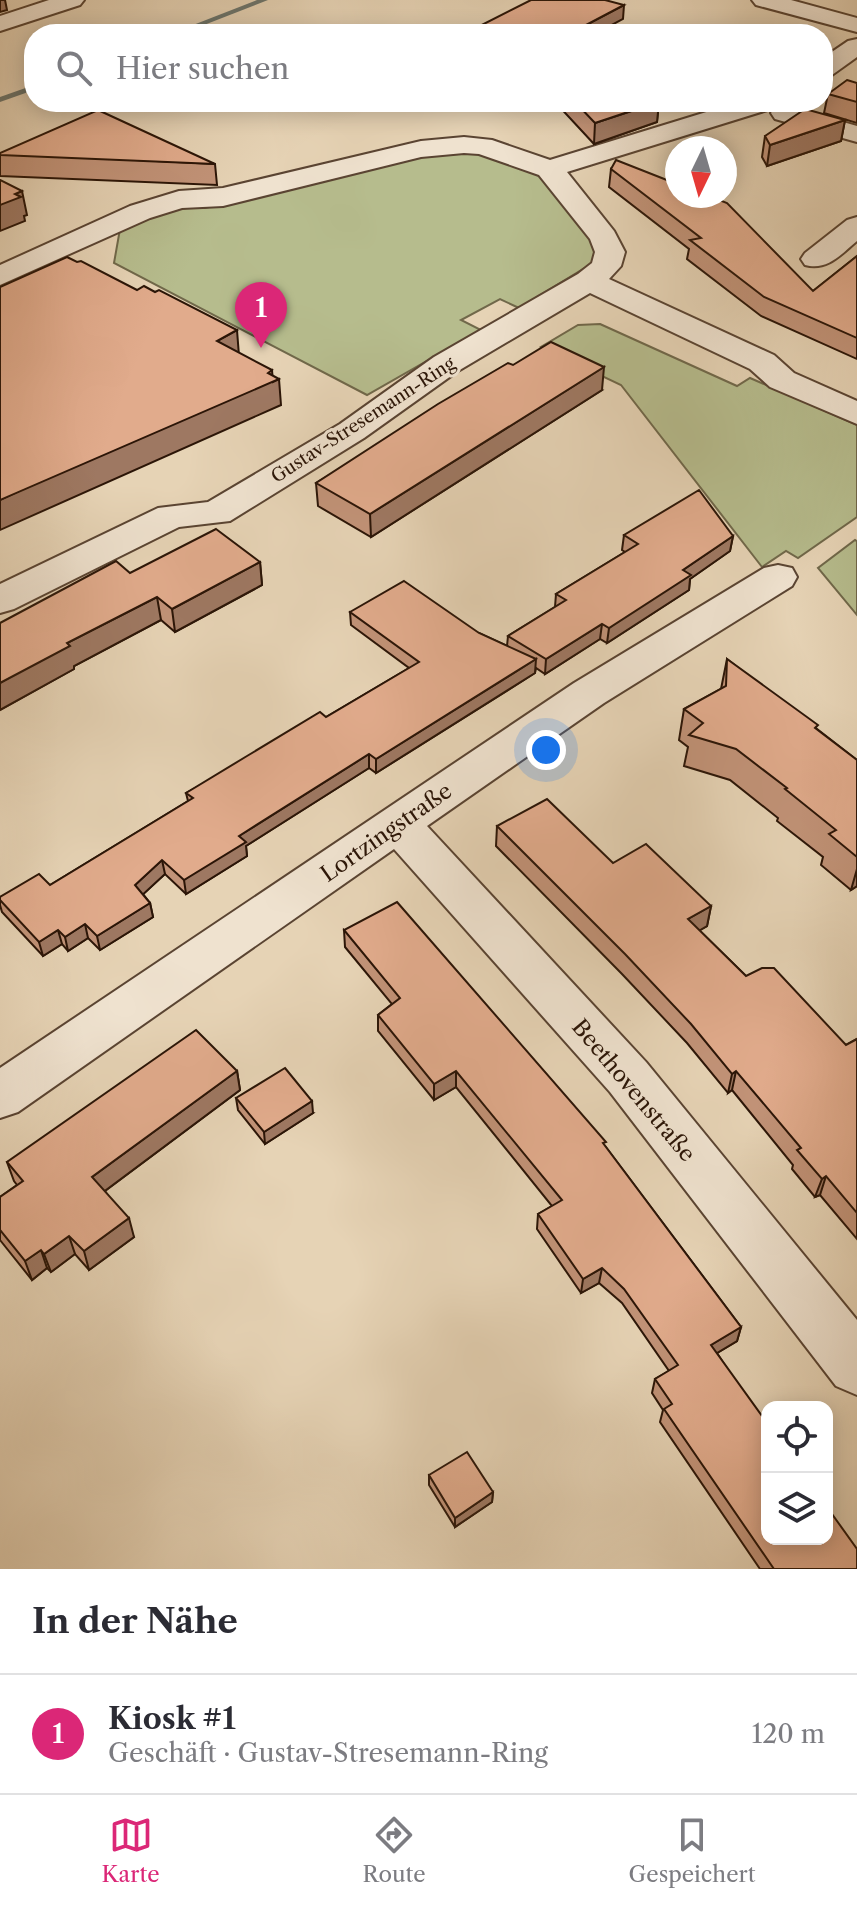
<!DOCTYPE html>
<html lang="de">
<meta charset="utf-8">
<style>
:root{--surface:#fff;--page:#f2f2f3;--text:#2b2b33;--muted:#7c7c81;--line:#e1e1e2;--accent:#db2777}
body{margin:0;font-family:"Libre Caslon Text",serif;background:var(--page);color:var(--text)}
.controls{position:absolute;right:24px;bottom:24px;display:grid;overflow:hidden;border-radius:16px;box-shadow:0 4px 20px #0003}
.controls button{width:72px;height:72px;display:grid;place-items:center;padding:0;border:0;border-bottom:2px solid var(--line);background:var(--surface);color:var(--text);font:40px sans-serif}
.compass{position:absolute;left:665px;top:136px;width:72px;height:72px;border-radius:50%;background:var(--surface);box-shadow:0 4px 20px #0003;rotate:185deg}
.you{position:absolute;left:546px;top:750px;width:28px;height:28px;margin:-20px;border:6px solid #fff;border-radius:50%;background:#1a73e8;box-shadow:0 0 0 12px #1a73e833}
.badge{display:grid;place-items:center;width:52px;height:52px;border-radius:50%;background:var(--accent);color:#fff;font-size:26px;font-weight:700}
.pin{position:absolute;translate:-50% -66px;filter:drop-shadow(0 2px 4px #0008)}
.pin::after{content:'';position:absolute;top:42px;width:28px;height:24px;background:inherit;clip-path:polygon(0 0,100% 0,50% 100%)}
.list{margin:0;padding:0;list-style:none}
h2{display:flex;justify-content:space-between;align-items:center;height:104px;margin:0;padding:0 32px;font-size:34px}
h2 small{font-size:26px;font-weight:400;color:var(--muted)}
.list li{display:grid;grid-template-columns:52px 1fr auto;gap:24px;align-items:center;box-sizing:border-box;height:120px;padding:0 32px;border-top:2px solid var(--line)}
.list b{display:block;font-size:30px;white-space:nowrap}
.list p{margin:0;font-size:26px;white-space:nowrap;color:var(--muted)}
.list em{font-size:26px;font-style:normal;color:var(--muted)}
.icon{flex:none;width:44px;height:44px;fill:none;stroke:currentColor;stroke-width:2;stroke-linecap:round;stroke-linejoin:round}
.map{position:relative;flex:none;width:857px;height:1569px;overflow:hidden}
.search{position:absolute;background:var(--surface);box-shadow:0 4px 20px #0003;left:24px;right:24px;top:24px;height:88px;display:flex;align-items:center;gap:20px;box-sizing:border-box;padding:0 28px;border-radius:32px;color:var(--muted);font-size:30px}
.sheet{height:224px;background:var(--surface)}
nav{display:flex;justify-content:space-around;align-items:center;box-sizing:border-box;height:112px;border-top:2px solid var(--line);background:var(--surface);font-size:22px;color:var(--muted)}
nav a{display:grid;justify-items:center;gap:4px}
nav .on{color:var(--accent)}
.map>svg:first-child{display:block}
.green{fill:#b6bc8d;stroke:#70684a;stroke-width:2}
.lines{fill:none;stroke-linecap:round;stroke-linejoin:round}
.stream{fill:#6c766e;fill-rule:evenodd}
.minor-casing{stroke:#5a4432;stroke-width:4}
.tertiary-casing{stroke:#5a4432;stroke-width:4}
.minor{fill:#efe2cf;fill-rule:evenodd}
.tertiary{fill:#efe2cf;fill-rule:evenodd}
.wall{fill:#c29378;stroke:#2b1507;stroke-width:2}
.shaded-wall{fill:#9e7862;stroke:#2b1507;stroke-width:2}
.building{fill:#e1ab8c;stroke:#2b1507;stroke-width:2}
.labels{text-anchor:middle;stroke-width:6;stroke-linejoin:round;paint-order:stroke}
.far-street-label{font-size:18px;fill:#2b1507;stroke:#efe2cf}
.street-label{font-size:22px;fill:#2b1507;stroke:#efe2cf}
</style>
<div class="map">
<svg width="857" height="1569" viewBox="0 0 857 1569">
<rect width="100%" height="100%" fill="#e6d3b5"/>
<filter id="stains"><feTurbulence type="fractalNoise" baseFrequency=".0025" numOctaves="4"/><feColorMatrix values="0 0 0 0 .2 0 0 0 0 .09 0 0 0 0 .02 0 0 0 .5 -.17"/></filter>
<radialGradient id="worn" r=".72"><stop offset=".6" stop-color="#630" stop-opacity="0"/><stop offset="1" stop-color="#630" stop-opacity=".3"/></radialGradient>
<g class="green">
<path d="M476 152 533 172 545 180 599 245 596 261 519 308 500 299 461 320 481 330 367 395 114 263 120 229C148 218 175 205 205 208L429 153Z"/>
<polygon points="600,324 737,386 750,378 857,425 857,517 798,558 786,551 762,567 621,385 541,347 578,325"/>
<polygon points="855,540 857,541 857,615 818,568"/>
</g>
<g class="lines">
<g class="stream">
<polygon points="257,0 268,0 181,34 170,34"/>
<polygon points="34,85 34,90 0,102 0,97"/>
</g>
<defs>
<g id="minor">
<polygon points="49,0 84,0 80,5 0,31 0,16"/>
<polygon points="857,39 857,57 832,75 823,78 823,58 848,41"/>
<polygon points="739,102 779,102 775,107 784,105 857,126 857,142 775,119 771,113 774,108 567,172 614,231 625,252 621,266 609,279 774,355 794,373 857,401 857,424 770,387 750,369 590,293 458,371 364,438 230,521 179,527 14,609 0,613 0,584 158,508 208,502 340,424 434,357 578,274 592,263 595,252 590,239 539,175 479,154 464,153 421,157 223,206 182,208 150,218 0,285 0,265 130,206 179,191 223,188 421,141 464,137 492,140 550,160"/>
<path d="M857 217V241C841 254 828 271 805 265L801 259 805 253 847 220Z"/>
<polygon points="778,565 792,568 797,577 792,586 604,703 427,826 646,1062 857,1320 857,1395 836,1386 610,1092 394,849 18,1112 0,1118 0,1068 574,683 764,568"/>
</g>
<polygon id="tertiary" points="752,0 791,0 857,18 857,32 756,5"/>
</defs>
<use href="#minor" class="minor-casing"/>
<use href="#tertiary" class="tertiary-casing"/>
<use href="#minor" class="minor"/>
<use href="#tertiary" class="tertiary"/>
</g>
<g class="wall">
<polygon points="857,83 857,123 824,113 828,94"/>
<polygon points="555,102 659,102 657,122 594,144"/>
<polygon points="845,120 841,141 767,166 762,157 765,136"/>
<polygon points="0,153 215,164 217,185 0,176"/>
<polygon points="611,169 813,291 857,256 857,359 761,316 687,259 689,249 609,187"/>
<polygon points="513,365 602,390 371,537 318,506 316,483"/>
<polygon points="624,535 733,536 730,551 690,579 689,590 607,643 600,639 545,674 536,668 535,673 376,773 369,768 246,846 247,856 186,894 165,874 143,894 150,903 153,917 100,950 88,938 68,951 62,944 43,956 2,912 0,905 0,897 50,885 188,801 186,793 326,717 409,668 351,625 350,612 479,633 507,646 508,636 555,607 556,594 625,552 622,550"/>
<polygon points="260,562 262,585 175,632 161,620 74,666 74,669 0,710 130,573"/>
<polygon points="727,659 857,760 857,886 851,890 821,865 823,857 777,821 778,818 730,780 684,766 688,747 679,740 684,709 721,689"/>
<polygon points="497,826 613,863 711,906 707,926 699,930 746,976 846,1045 857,1039 857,1239 820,1195 815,1197 792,1169 793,1165 732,1090 728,1093 687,1043 622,974 496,846"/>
<polygon points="344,930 605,1146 741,1327 737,1341 717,1353 857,1569 760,1569 660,1422 663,1410 652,1393 655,1379 669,1371 622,1303 599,1283 581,1293 537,1229 538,1214 552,1206 456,1087 434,1100 378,1031 378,1015 392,1004 345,947"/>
<polygon points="237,1071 240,1090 105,1191 134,1237 89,1270 75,1254 51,1272 47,1268 32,1280 0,1240 0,1197 17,1185 14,1181 7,1162"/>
<polygon points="236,1098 313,1113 265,1144 238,1110"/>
<polygon points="429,1475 493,1492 492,1502 455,1527 429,1485"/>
</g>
<g class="shaded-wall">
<polygon points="0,0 5,0 7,10 0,12"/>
<polygon points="624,5 623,19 595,34 569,34"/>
<polygon points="659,102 657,122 594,144 595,123"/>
<polygon points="845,120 841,141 767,166 770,145"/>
<polygon points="22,191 27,215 24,216 25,221 0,231 0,205 15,194"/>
<polygon points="237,330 239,356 217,341"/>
<polygon points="604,367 602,390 371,537 370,514"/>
<polygon points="272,370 273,382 279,379 281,405 0,530 0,500"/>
<polygon points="733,536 730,551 690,579 689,590 607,643 609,628 683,570"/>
<polygon points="260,562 262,585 175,632 172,609"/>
<polygon points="157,597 161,620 74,666 74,669 0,710 0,683 67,643"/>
<polygon points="602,624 600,639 545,674 546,659"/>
<polygon points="536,659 535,673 376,773 376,759"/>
<polygon points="369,754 369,768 246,846 247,856 186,894 184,880 239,836"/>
<polygon points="162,860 165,874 138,899 135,885"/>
<polygon points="857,869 857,886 851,890"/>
<polygon points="150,903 153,917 100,950 97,936"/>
<polygon points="711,906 707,926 685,939 688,919"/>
<polygon points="85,924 88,938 68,951 65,937"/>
<polygon points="58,930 62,944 43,956 39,942"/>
<polygon points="237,1071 240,1090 98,1196 92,1177"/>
<polygon points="456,1071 456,1087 434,1100 434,1084"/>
<polygon points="736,1071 732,1090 728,1093 732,1074"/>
<polygon points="312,1101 313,1113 265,1144 264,1132"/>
<polygon points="826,1176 820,1195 815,1197 822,1179"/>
<polygon points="129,1218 134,1237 89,1270 84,1251"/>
<polygon points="69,1236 75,1254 51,1272 44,1254"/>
<polygon points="41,1250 47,1268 32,1280 25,1261"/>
<polygon points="602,1268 599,1283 581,1293 583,1279"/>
<polygon points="741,1327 737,1341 707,1359 711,1345"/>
<polygon points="493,1492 492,1502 455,1527 455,1518"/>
</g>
<g class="building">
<polygon points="531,0 605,0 624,5 569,34 464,34"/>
<polygon points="847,80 857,83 857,102 828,94"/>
<polygon points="575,102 658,102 595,123"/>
<polygon points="805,109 845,120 770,145 765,136"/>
<polygon points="98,110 215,164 0,155 0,153"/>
<polygon points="616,160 677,184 677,196 709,196 727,203 813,291 857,256 857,338 764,297 690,240 701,238 611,169"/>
<polygon points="0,180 22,191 15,194 21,197 0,205"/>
<polygon points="67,257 77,262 81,261 137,290 144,286 155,292 159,290 237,330 217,341 272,370 268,373 279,379 0,500 0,287"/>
<polygon points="551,342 604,367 370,514 316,483 438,404 508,363 513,365"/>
<polygon points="699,490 733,536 683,570 691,575 609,628 602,624 546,659 508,636 566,600 556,594 638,544 624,535"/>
<polygon points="216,529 260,562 172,609 157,597 67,643 70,646 0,683 0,623 116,561 130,573"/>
<polygon points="404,581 479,633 536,659 376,759 369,754 239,836 246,842 184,880 162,860 135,885 150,903 97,936 85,924 65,937 58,930 39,942 0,900 0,897 39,874 50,885 193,798 186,793 247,756 320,712 326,717 419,662 350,612"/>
<polygon points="727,659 818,725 815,728 857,760 857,857 829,834 836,830 785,789 787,788 736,749 689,735 703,723 684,709 726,686"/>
<polygon points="547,799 613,863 646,844 711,906 688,919 746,976 762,968 774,968 846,1045 857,1039 857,1213 826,1176 822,1179 797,1150 801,1148 736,1071 732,1074 691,1024 625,954 497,826"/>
<polygon points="397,902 606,1142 603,1143 741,1327 711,1345 767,1423 767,1539 827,1539 827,1507 857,1549 857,1569 774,1569 664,1409 672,1404 655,1379 678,1365 624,1289 602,1268 583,1279 538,1214 562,1200 456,1071 434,1084 378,1015 400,998 344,930"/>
<polygon points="196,1030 237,1071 92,1177 129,1218 84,1251 69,1236 44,1254 41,1250 25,1261 0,1230 0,1197 23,1181 7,1162"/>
<polygon points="285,1068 312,1101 264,1132 236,1098"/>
<polygon points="467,1452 493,1492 455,1518 429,1475"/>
</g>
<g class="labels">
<g class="far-street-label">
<text transform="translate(363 420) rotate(-33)" y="6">Gustav-Stresemann-Ring</text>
</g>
<g class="street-label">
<text transform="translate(386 832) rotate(-35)" y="8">Lortzingstraße</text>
<text transform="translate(634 1090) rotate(50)" y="8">Beethovenstraße</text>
</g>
</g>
<rect width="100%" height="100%" filter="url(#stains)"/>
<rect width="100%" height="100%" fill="url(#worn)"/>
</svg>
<div class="controls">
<button><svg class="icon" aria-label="locate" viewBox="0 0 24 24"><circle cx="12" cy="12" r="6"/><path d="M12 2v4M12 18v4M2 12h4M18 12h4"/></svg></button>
<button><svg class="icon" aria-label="layers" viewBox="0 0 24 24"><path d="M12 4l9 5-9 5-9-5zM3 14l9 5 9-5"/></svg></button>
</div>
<svg class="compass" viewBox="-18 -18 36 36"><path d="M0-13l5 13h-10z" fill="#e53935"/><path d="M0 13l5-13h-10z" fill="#7c7c81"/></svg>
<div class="you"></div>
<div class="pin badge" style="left:261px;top:348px">1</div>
<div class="search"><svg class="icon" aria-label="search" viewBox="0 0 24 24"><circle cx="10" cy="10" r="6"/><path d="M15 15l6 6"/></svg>Hier suchen</div>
</div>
<section class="sheet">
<h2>In der Nähe<small></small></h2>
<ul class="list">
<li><span class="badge">1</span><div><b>Kiosk #1</b><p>Geschäft · Gustav-Stresemann-Ring</p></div><em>120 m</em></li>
</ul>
</section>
<nav>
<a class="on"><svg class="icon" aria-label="map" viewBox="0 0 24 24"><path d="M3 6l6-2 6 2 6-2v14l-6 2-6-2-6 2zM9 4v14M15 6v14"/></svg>Karte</a>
<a><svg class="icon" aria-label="directions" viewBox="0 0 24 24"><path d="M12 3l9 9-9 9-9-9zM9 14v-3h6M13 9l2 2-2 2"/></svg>Route</a>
<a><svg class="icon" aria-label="saved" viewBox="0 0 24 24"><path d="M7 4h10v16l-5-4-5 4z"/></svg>Gespeichert</a>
</nav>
